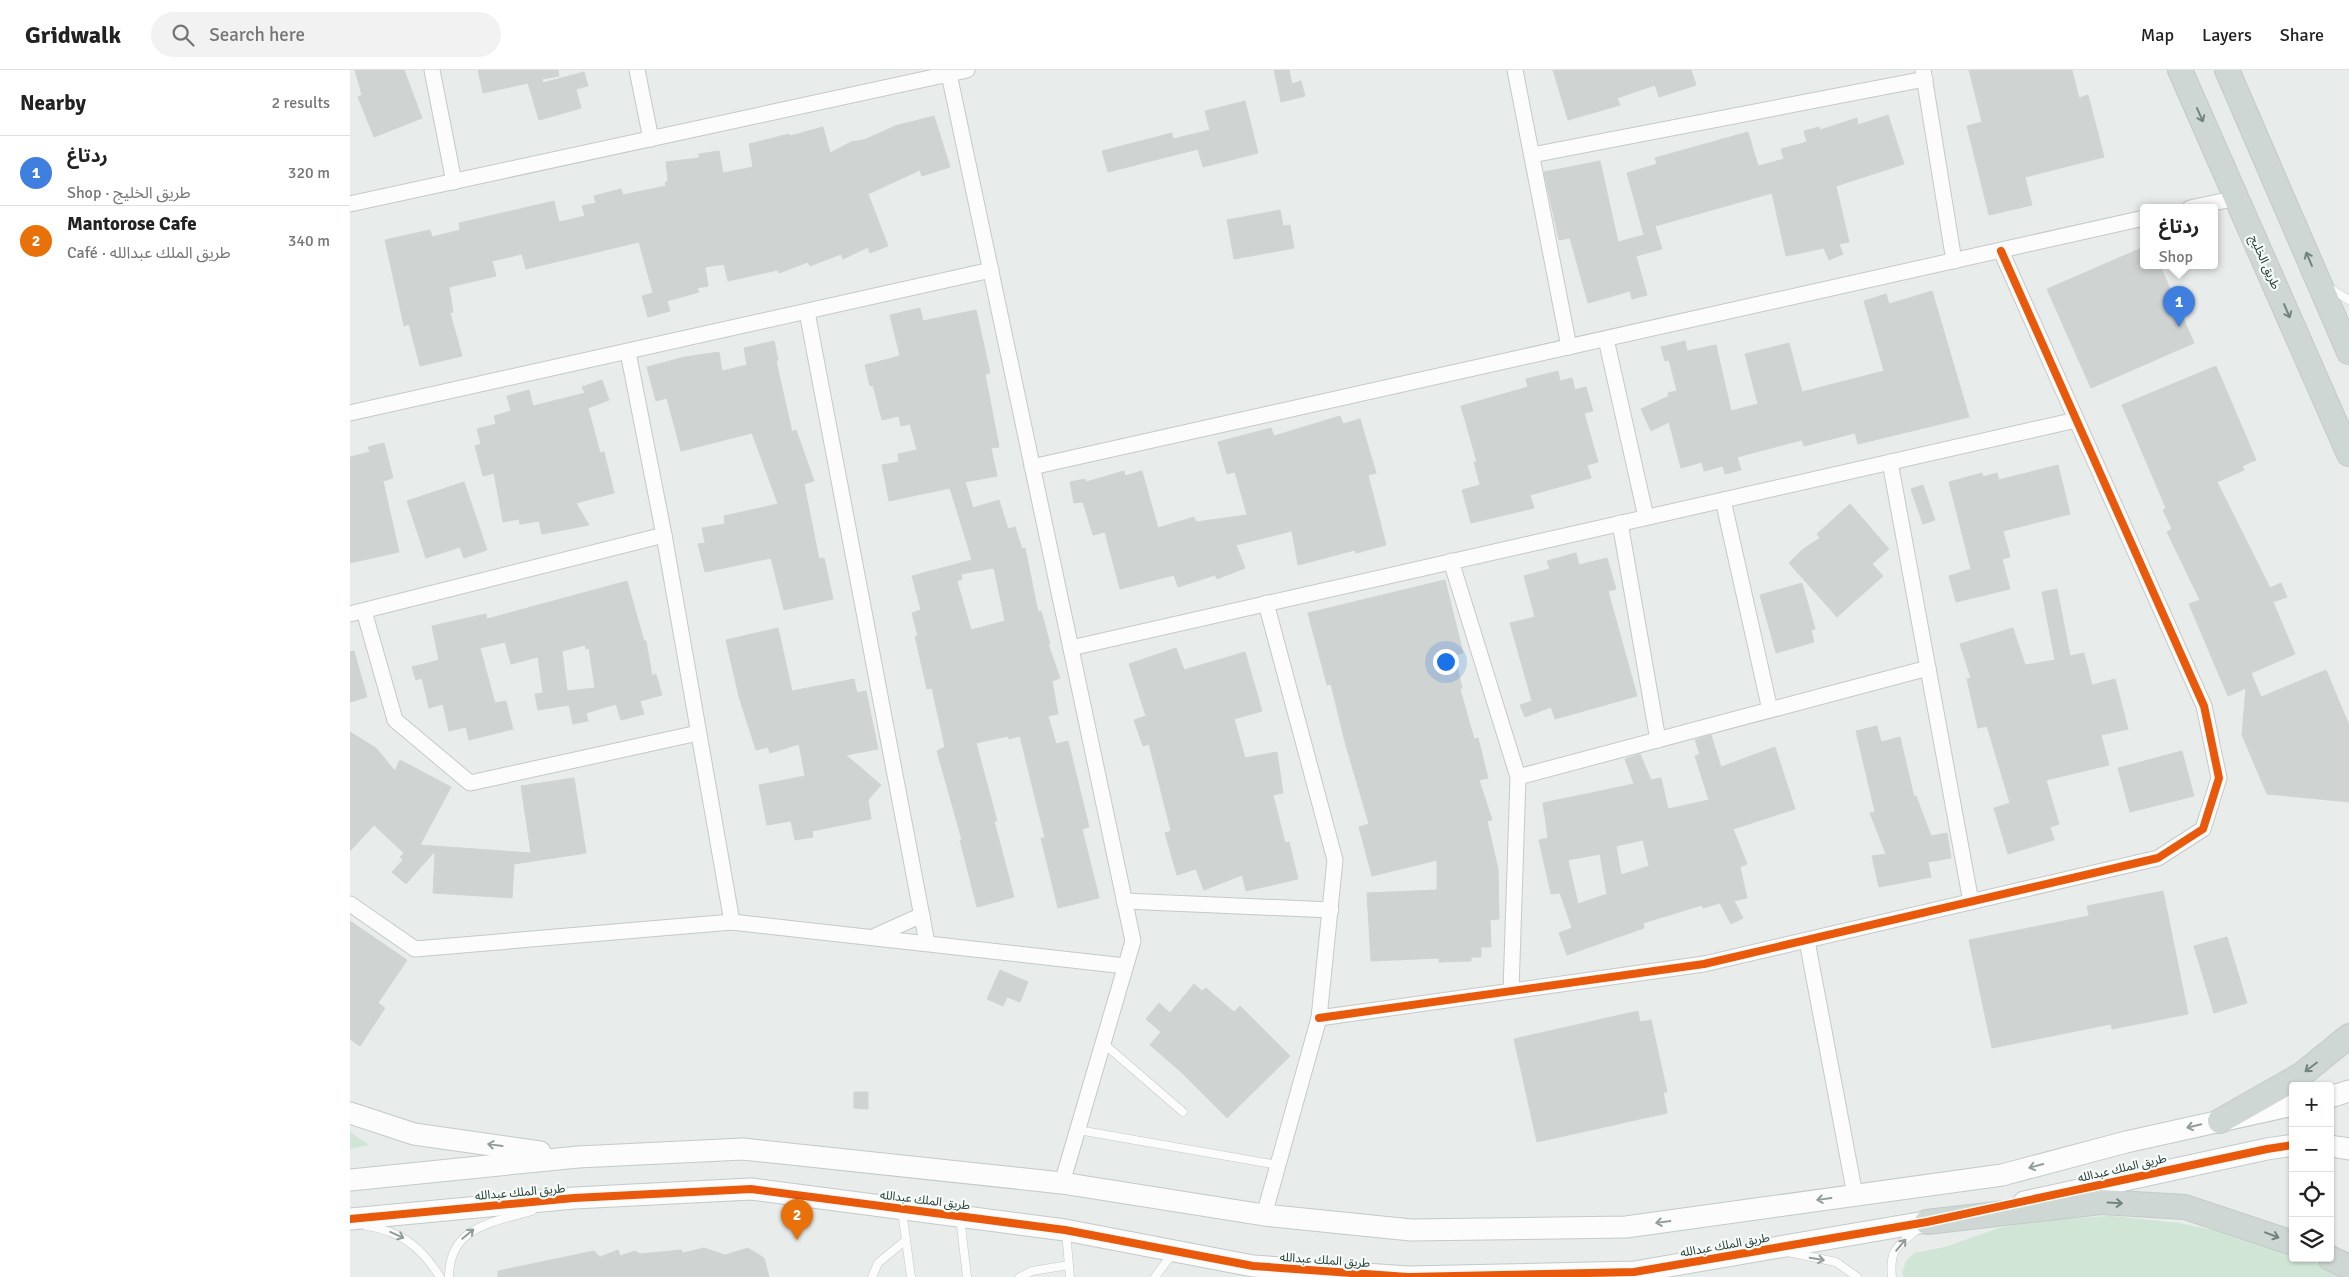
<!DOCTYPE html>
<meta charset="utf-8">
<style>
:root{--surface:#fff;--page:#f2f2f2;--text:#222;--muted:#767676;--line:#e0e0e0;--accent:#697c75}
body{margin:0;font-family:Signika,"Noto Sans Arabic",sans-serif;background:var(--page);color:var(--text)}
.controls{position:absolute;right:15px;bottom:15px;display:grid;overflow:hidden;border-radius:5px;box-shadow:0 1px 4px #0004}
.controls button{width:45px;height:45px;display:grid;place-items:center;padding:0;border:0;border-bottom:1px solid var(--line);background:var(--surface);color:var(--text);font:25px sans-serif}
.you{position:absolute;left:1095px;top:591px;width:18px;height:18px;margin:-12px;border:4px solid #fff;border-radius:50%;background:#1a73e8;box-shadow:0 0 0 8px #1a73e833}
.badge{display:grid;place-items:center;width:32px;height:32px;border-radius:50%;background:var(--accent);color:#fff;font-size:16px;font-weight:700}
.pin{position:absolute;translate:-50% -41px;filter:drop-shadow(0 1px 2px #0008)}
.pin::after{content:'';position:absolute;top:26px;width:18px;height:15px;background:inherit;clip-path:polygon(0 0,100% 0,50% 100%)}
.popup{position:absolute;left:1790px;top:134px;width:78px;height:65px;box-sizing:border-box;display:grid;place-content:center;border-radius:5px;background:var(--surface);filter:drop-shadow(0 1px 4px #0005);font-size:16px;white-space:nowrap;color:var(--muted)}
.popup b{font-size:19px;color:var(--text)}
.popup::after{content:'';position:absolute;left:50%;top:100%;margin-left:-10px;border:10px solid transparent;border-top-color:var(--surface)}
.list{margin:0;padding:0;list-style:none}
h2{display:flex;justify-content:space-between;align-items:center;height:65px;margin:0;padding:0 20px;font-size:21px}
h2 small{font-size:16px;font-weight:400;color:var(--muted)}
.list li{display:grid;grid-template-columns:32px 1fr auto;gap:15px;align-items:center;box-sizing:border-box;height:70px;padding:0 20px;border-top:1px solid var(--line)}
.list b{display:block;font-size:19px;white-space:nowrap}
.list p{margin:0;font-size:16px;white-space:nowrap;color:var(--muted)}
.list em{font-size:16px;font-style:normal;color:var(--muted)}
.icon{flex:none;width:28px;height:28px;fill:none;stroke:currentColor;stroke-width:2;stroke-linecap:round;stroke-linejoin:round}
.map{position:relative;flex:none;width:1999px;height:1207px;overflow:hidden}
header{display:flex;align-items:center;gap:30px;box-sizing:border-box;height:70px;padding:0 25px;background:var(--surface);border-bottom:1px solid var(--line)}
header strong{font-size:24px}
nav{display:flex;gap:28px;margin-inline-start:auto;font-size:18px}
.search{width:350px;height:45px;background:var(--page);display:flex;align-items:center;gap:12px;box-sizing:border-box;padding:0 18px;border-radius:28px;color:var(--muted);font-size:19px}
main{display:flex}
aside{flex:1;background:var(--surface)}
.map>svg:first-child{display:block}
.green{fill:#d1e5d6}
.building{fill:#cfd3d1;stroke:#d0d5d3;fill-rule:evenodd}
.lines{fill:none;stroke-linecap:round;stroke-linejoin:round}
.lane-casing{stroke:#c5c9c7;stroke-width:9}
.street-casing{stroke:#c5c9c7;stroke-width:17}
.secondary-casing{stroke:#c3cac7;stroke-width:23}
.primary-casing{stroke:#c3cac8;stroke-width:26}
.lane{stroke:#fcfcfc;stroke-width:8}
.street{stroke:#fcfcfc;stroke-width:15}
.secondary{stroke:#fcfcfc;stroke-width:21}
.primary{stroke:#cfd7d4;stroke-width:24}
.cycleway-casing{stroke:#f6faf8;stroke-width:11}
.cycleway{stroke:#e8590c;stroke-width:8}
.oneway{stroke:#71847d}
.oneway2{stroke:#909e99}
.labels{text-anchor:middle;stroke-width:4.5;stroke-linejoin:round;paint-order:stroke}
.street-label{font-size:12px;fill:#254036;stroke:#f6faf8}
</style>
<header>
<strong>Gridwalk</strong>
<div class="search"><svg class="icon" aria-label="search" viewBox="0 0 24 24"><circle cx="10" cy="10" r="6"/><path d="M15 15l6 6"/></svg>Search here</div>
<nav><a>Map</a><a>Layers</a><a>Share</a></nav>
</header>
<main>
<aside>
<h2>Nearby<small>2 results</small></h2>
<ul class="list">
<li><span class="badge" style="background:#3f7fe0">1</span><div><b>ردتاغ</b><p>Shop · طريق الخليج</p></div><em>320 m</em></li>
<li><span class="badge" style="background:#e8710a">2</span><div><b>Mantorose Cafe</b><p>Café · طريق الملك عبدالله</p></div><em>340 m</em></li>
</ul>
</aside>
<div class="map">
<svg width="1999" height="1207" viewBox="0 0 1999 1207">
<rect width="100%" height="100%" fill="#e8ecea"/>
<g class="green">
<polygon points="0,1062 19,1075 0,1079"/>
<polygon points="1761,1146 1830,1153 1899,1168 1943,1184 1943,1188 1960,1190 1995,1207 1554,1207 1552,1203 1556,1191 1564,1183 1595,1177 1649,1158 1692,1150"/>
</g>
<g class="building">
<polygon points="5,0 54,0 72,48 24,67 8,27 12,25"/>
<polygon points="128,0 208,0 209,6 192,9 193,13 234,2 238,16 226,19 231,38 189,50 178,13 133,23"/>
<polygon points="924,0 939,0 942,14 951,11 955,26 931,32"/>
<polygon points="1203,0 1341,0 1346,15 1309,27 1305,15 1267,28 1270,35 1218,50"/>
<polygon points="1619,0 1722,0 1729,28 1738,25 1754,87 1675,107 1682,135 1639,145 1617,56 1632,52"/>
<polygon points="895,31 908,83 853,97 848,79 758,102 752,81 822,63 823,69 860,60 855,41"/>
<polygon points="1538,45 1554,94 1486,116 1499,172 1489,174 1493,184 1479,190 1474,178 1436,186 1422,123 1305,156 1312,179 1286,186 1297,225 1282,229 1280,221 1238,233 1220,168 1209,170 1194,102 1250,91 1268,172 1294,165 1277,103 1307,94 1305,88 1398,62 1408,96 1434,89 1431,79 1457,72 1454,61 1469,57 1470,60 1507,48 1508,55"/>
<polygon points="584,46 600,97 572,106 570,100 518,124 538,176 520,183 518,177 493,189 491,184 460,196 458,192 429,203 428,200 378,211 374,194 355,197 358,216 347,218 349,222 317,231 320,241 298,247 292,226 303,223 289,172 176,199 172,184 142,191 146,206 99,217 103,242 100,243 112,286 70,296 59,254 54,256 35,170 80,160 82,167 110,160 109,153 204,131 209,152 235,146 232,136 246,133 244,126 271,119 273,125 316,116 315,112 318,112 316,92 349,88 349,84 369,81 373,103 403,97 399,74 439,64 440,66 473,57 480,83 501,72 514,70 545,56"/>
<polygon points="930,140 933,156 940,155 944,178 884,189 877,150"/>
<polygon points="1794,177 1794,196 1810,196 1844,273 1741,318 1697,219"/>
<polygon points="1582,221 1619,347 1508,374 1505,363 1454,376 1452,370 1387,387 1391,400 1375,404 1373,396 1354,401 1352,392 1331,398 1319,352 1301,361 1291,339 1319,326 1318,323 1327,321 1319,290 1315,291 1311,277 1335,271 1337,281 1366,275 1381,341 1408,334 1395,284 1439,273 1452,322 1534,301 1514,231 1536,224 1539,234"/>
<path d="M570 238 573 251 626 240 640 303 635 304 649 377 641 378 647 406 615 412 623 438 649 430 658 459 665 457 672 479 675 478 688 542 691 541 700 574H698L710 608 702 611 708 644 698 646 706 674 718 671 739 757 732 759 749 828 708 838 691 768H695L670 666 659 669 658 666 626 673 647 751H644L664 827 627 837 610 770H612L587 681 595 677 582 618 577 619 565 566H568L562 543 571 540 562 506 622 490 600 418 539 431 532 395 549 392 548 384 567 380 560 354 551 356 549 346 532 350 523 315 520 316 515 295 550 286 540 245ZM644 498 655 551 621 560 607 511 612 509 611 504Z"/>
<polygon points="424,271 428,290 426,291 442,362 446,360 464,411 454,414 469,489 474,488 483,529 434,540 421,488 355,502 348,474 355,473 352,458 375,454 374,446 428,434 402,363 331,381 317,328 306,331 297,297 335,287 369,282 372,301 397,295 394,278"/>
<polygon points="1866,296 1906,390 1892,396 1894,400 1867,412 1920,518 1931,513 1937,527 1923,532 1945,584 1901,603 1911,627 1976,600 1999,655 1999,732 1917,724 1892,665 1896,618 1878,626 1839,534 1850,530 1817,462 1822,459 1813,440 1816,438 1772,335"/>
<polygon points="1208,301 1210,311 1222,308 1225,320 1236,317 1243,341 1234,343 1248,392 1237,395 1241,408 1180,425 1184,438 1121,453 1112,420 1130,415 1124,392 1127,392 1111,336 1178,317 1176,309"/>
<polygon points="252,310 259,330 238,338 250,383 254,382 264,423 226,433 239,455 192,464 189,451 170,454 169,449 153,452 144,403 133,406 125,376 131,374 127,359 146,354 144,346 161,341 157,326 179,320 183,336 235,323 232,317"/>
<polygon points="990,346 993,354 1010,349 1026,403 1018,405 1036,475 1006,483 1005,480 948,495 942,461 886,475 895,498 867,509 865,505 828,517 824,505 770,519 755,462 743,465 733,432 724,433 720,412 735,409 736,412 774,401 775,406 792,401 808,458 844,447 846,452 897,445 885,402 877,404 868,372 921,358 924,366"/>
<polygon points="34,373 43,408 33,411 49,482 0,493 0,387 20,382 18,377"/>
<polygon points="1708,395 1720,444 1653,461 1660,487 1652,489 1660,519 1606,532 1599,506 1621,499 1599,412 1632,403 1633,407 1647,403 1649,410"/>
<polygon points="114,412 137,480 114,488 110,477 76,488 57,431"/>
<polygon points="1573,415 1585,450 1573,454 1561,419"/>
<polygon points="1500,434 1539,479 1522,494 1533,506 1487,547 1439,493 1452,480 1470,468 1467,464"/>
<polygon points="1226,483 1229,495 1257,488 1266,519 1258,521 1287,626 1205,649 1201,637 1175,647 1170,635 1182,631 1160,553 1185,547 1174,506 1200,499 1197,491"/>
<polygon points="1095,510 1113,583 1105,585 1112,618 1110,619 1124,669 1128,668 1138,708 1129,710 1142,750 1137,751 1148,799 1149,849 1140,850 1141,877 1131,877 1131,887 1121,887 1121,891 1089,892 1089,888 1021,891 1017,823 1087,820 1087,790 1022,806 1009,757 1019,754 995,672 981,614 977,615 958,543"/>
<path d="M277 511 294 571H296L302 606 306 604 312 625 290 631 294 644 271 650 266 634 236 643 238 651 223 654 219 635 188 640 185 624 193 623 188 587 161 594 155 572 130 578 145 633 156 631 163 659 119 670 116 657 99 661 93 634 79 638 72 608 66 610 62 597 89 590 82 556 136 544 137 549ZM235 575 236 579 239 578 245 618 217 621 212 581Z"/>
<polygon points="1452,513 1465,559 1461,560 1464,572 1426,583 1410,525"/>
<polygon points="1707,519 1720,586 1734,583 1742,615 1765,609 1778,659 1751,665 1759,695 1696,710 1709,754 1700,757 1704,770 1658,784 1644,738 1660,733 1637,656 1628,658 1617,609 1621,608 1610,574 1663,558 1675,595 1705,590 1692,522"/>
<polygon points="428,558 442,621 504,609 507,623 516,621 528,679 496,685 531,715 518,730 521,749 462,761 463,767 445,770 441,751 417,755 409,715 455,706 449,674 420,683 418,677 406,680 389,627 376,570"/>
<polygon points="826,578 834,600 895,582 912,641 884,649 895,688 927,682 933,723 923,725 935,773 939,772 948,809 896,821 892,805 854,820 846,799 827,805 815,763 821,761 799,674 793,676 784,650 796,646 779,594"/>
<polygon points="4,581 17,627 0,632 0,582"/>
<polygon points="1527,656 1531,672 1550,667 1564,727 1566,726 1581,766 1597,763 1601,788 1578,792 1581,807 1529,817 1522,786 1536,784 1520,743 1525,742 1506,661"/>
<polygon points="0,662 26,678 45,701 50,690 101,717 70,775 181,783 171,716 224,708 236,783 164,794 162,828 83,823 85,781 56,814 42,802 53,790 50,787 54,783 24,755 0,781"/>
<path d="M1361 665 1371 697 1425 677 1445 739 1383 759 1397 794 1390 797 1397 828 1384 831 1393 848 1381 854 1370 833 1353 838 1352 835 1293 853 1294 858 1217 885 1209 863 1222 858 1210 823 1201 824 1189 770 1198 768 1193 733 1284 714 1275 689 1290 684 1301 710 1311 708 1318 739 1359 730 1345 686 1350 684 1345 670ZM1293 770 1299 796 1271 805 1266 776ZM1250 784 1257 824 1228 834 1218 790Z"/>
<polygon points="1832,681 1844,726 1780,742 1768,698"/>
<polygon points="1813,821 1838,944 1762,959 1761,954 1642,978 1619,870 1739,846 1737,836"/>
<polygon points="0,851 57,890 28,933 35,938 10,976 0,969"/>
<polygon points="1877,867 1897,933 1864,943 1844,876"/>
<polygon points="650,900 678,912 670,932 657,927 653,936 637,929"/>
<polygon points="844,914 852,921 856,918 884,942 890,936 940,986 877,1048 830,1001 800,975 811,962 796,949 809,933 820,943"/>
<polygon points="1288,941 1290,952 1301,950 1317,1022 1313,1022 1317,1043 1187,1072 1164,969"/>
<polygon points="504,1022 518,1022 518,1039 504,1038"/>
<polygon points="354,1178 375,1185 398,1178 414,1188 419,1207 148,1207 148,1201 244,1181 250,1187 268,1180 270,1186 285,1181 290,1184 331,1180 333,1183"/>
</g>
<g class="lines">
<defs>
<g id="lane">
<polyline points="1979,218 1999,230"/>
<polyline points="753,973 833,1042"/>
<polyline points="728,1060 928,1095"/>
<polyline points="552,1141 561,1207"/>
<polyline points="610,1147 617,1207"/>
<path d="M17 1156C51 1161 72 1178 90 1207"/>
<polyline points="716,1162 720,1207"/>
<polyline points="1438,1182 1486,1192 1507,1207"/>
<path d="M99 1207C99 1156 144 1152 182 1141"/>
<polyline points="522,1207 528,1193 556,1170"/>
<polyline points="670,1207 682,1201 719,1195"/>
<polyline points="805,1207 823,1183"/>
<path d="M1542 1207C1539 1180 1547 1176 1567 1160"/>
</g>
<g id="street">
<polyline points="82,0 104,112"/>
<polyline points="287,0 301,69"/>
<polyline points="1165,0 1219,277"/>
<polyline points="1573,0 1604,191"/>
<polyline points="599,4 783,871 712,1113"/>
<polyline points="1182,85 1575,9"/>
<polyline points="0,134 617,0"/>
<polyline points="1840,138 1887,128"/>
<polyline points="457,242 577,873"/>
<polyline points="1256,269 1296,447"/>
<polyline points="278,282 314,465 382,852"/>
<polyline points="0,343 641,200"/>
<polyline points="1540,392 1621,832"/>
<polyline points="682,397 1794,148"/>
<polyline points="1373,430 1420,640"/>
<polyline points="1270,453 1308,670"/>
<polyline points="1101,491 1168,707 1161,921"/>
<polyline points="14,541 45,650 120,713 348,663"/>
<polyline points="0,544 314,465"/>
<polyline points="721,578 1726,350"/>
<polyline points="1168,707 1578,598"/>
<polyline points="774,831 981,840"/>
<polyline points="0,834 65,879 382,852 775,896"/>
<polyline points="523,867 572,845"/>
<polyline points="1457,871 1505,1125"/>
<polyline points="969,948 1354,894 1808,788 1853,759 1869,708 1854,636 1651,181"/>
<polyline points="914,1145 969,948 985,790 916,533"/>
</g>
<g id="secondary">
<polyline points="1980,1027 1999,1021"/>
<polyline points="0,1043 64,1064 190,1082"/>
<polyline points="1980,1076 1999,1079"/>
<polyline points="0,1110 228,1087 393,1079 712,1113 914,1145 1061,1160 1276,1157 1652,1105 1776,1072 1943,1035"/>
<polyline points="1674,1132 1917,1079 1943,1075"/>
<polyline points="0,1149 224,1128 401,1119 715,1160 903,1196 1058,1207 1284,1202 1592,1149"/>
</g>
<g id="primary">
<polyline points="1830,0 1999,384"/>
<polyline points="1877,0 1999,282"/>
<polyline points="1870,1051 1951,1005 1999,966"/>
<polyline points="1577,1152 1751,1132 1835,1137 1943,1173"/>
<polyline points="1980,1188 1999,1197"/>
</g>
</defs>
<use href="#lane" class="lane-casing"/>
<use href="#street" class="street-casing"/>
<use href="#secondary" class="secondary-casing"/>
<use href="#primary" class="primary-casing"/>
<use href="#lane" class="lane"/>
<use href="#street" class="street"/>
<use href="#secondary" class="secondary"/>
<use href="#primary" class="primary"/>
<defs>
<g id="cycleway">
<polyline points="969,948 1354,894 1808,788 1853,759 1869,708 1854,636 1651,181"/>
<polyline points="0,1149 224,1128 401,1119 715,1160 903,1196 1058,1207 1284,1202 1577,1152 1917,1079 1943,1075"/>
</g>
</defs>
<use href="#cycleway" class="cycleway-casing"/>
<use href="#cycleway" class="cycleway"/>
</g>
<defs><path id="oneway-shaft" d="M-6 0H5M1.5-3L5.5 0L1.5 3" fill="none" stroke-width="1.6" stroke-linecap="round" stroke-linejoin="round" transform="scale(1.25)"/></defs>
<g class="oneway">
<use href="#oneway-shaft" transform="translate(1850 45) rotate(66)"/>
<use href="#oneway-shaft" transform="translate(1959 189) rotate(-113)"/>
<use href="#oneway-shaft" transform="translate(1937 241) rotate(67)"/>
<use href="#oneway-shaft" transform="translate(1961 997) rotate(143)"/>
<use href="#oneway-shaft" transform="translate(1765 1133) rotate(3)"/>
<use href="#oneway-shaft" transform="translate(1922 1165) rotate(21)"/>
</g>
<g class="oneway2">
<use href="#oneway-shaft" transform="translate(1844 1056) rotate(167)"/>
<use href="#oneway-shaft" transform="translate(145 1075) rotate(-172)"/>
<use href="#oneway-shaft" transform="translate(1686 1096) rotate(165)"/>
<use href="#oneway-shaft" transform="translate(1474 1129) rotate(172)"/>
<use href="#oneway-shaft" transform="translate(1313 1152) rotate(172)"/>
<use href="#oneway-shaft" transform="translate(118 1164) rotate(-40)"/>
<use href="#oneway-shaft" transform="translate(47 1165) rotate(24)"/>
<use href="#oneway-shaft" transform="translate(1551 1175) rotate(-50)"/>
<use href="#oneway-shaft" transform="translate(1467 1189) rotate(10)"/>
</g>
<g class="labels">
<g class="street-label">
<text transform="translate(1915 192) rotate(66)" y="4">طريق الخليج</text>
<text transform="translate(1772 1098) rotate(-13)" y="4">طريق الملك عبدالله</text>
<text transform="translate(170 1122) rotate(-5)" y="4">طريق الملك عبدالله</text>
<text transform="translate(575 1130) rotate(7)" y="4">طريق الملك عبدالله</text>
<text transform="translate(1375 1175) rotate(-10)" y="4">طريق الملك عبدالله</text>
<text transform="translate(975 1190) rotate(4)" y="4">طريق الملك عبدالله</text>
</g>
</g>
</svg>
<div class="controls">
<button>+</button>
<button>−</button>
<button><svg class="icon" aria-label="locate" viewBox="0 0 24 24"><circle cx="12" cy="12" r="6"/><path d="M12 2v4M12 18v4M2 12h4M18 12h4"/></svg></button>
<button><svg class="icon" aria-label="layers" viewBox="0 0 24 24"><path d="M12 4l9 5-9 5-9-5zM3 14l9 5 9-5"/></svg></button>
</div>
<div class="you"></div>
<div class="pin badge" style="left:1829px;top:257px;background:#3f7fe0">1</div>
<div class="popup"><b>ردتاغ</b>Shop</div>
<div class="pin badge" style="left:447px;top:1170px;background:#e8710a">2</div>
</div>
</main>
